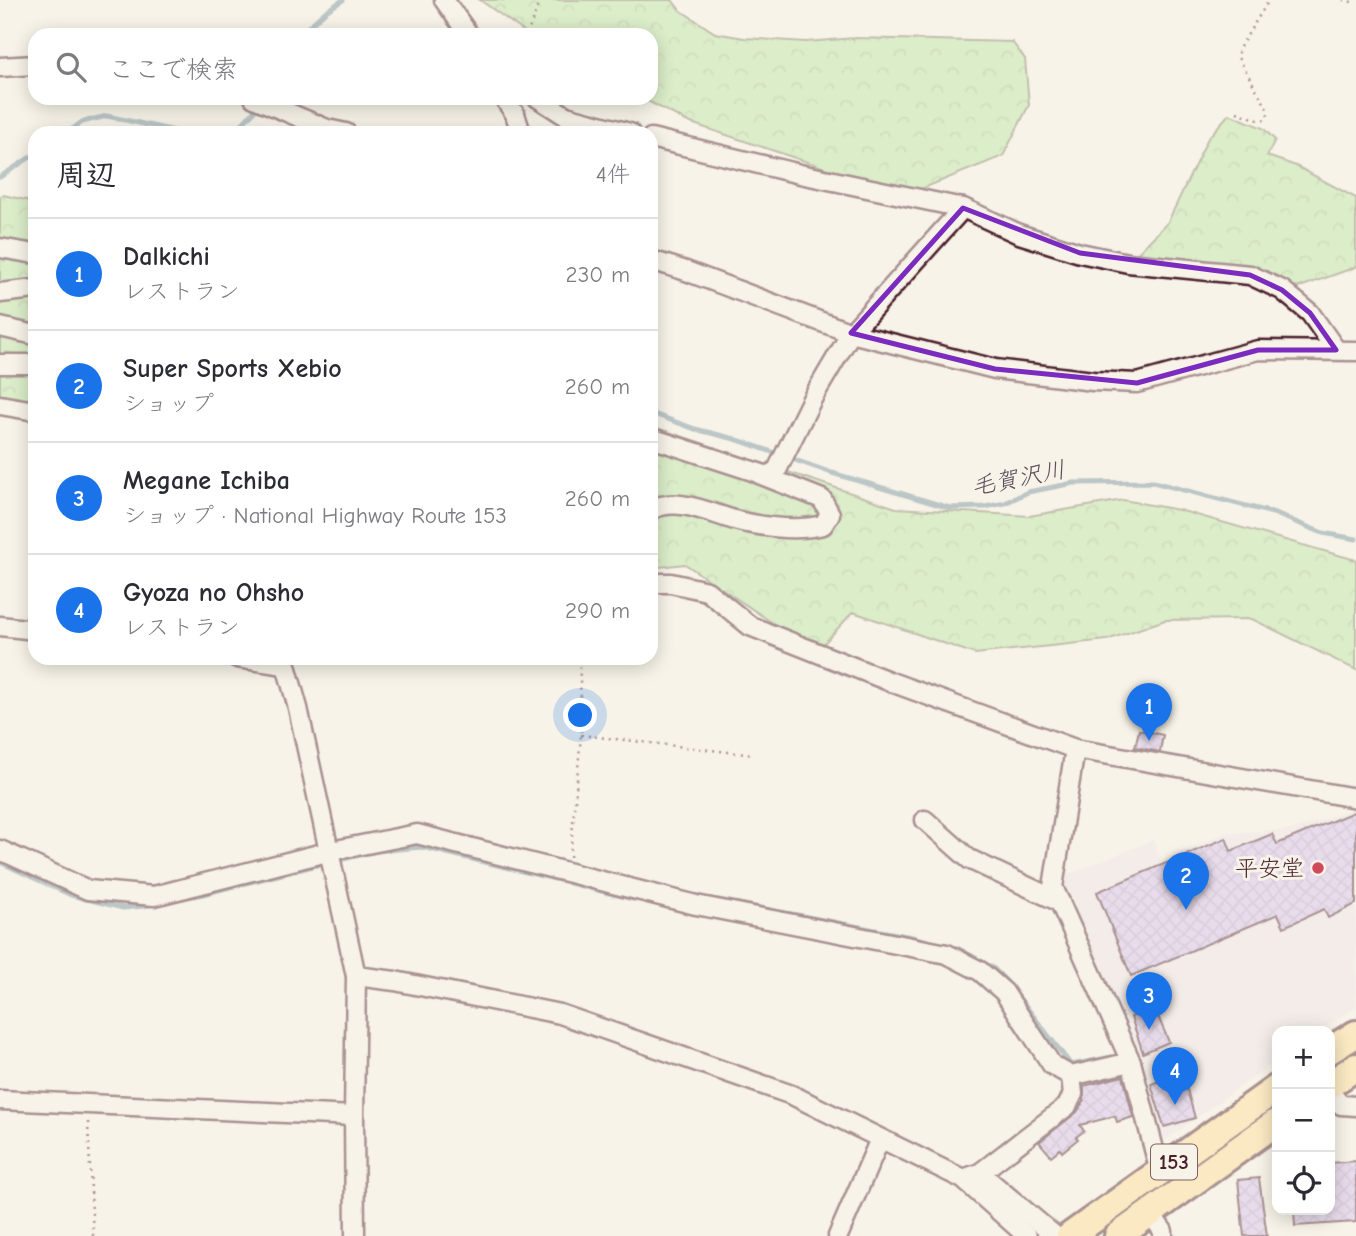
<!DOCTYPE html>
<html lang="ja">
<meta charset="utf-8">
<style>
:root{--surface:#fff;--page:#f2f2f3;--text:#2b2b33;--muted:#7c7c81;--line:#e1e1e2;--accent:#1a73e8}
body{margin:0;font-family:"Comic Neue","Klee One",sans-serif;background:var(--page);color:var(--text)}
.controls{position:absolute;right:21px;bottom:21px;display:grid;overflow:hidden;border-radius:14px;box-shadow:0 4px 18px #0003}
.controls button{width:63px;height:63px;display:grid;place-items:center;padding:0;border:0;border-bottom:2px solid var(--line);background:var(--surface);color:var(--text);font:35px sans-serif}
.you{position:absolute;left:581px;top:716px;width:24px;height:24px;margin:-18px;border:5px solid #fff;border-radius:50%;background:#1a73e8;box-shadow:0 0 0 10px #1a73e833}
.badge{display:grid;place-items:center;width:46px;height:46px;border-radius:50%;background:var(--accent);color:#fff;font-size:23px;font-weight:700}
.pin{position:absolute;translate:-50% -58px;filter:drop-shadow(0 2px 4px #0008)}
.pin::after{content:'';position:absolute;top:37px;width:24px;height:21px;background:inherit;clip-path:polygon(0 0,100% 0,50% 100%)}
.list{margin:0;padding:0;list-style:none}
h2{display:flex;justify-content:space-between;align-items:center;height:91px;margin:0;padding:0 28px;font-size:30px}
h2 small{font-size:23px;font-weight:400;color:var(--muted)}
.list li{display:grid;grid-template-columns:46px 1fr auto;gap:21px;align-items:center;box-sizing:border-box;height:112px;padding:0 28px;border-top:2px solid var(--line)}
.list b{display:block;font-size:26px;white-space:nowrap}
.list p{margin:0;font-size:23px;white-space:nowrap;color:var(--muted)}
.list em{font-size:23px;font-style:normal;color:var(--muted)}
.icon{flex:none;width:38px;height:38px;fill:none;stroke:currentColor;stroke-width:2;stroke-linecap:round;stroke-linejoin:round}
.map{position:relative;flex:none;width:1356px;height:1236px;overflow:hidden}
.search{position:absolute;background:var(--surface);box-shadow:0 4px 18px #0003;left:28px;top:28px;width:630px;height:77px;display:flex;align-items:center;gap:18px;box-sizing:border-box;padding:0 24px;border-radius:21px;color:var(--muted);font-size:26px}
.panel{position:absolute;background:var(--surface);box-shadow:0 4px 18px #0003;left:28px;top:126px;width:630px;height:539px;border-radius:21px}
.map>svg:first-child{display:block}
.built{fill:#ede4eb}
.forest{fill:url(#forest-crowns);stroke:#828268;stroke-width:2}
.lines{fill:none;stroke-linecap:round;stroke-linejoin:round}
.stream{stroke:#73919e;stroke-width:5}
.building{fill:url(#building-cross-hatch);stroke:#4a1f2b;stroke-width:2}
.minor-casing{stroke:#4a1f2b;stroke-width:23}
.highway-casing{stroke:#4a1f2b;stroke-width:32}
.path{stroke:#4a1f2b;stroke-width:2.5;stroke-dasharray:2 5;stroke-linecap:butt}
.minor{stroke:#f7f3e8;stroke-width:18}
.highway{stroke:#fcde96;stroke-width:26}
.marked{fill:none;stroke:#7b2cbf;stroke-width:5;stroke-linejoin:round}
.poi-dot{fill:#d1495b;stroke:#f7f3e8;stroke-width:2.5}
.labels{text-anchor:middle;stroke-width:6;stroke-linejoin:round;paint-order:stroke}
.shield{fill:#f7f3e8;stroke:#7e5f64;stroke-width:2}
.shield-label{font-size:21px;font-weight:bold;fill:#4a1f2b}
.poi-label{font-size:23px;fill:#4a1f2b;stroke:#f7f3e8;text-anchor:end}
.water-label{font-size:24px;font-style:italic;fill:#5b4e5b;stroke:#f7f3e8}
</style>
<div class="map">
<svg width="1356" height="1236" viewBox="0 0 1356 1236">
<defs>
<pattern id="forest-crowns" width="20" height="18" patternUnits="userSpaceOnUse" patternTransform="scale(1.75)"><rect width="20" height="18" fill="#b9e6a4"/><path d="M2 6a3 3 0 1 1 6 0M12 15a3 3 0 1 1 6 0" fill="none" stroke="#a1c58d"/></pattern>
<pattern id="building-cross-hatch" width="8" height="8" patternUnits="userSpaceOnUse" patternTransform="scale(1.75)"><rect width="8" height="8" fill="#d5c1f2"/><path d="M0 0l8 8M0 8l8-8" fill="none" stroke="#b8a5d0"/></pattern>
</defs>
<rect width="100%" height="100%" fill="#f7f3e8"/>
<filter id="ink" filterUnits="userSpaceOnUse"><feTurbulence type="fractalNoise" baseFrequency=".0143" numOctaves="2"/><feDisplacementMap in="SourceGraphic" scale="14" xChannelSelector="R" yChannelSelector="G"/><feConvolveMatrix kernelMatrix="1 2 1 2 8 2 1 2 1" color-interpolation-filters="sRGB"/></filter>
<g filter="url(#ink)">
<polygon class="built" points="1356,808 1356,1007 1319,1031 1277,1031 1277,1060 1164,1141 1158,1138 1061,889 1067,875 1153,840 1161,861 1225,833 1293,830"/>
<g class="forest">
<polygon points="480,0 672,0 680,10 715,33 744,38 806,42 855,38 1012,42 1025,59 1029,105 1003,156 921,189 831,170 688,122 642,98 651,98 651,35 529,35"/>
<polygon points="1229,114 1263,128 1275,140 1267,156 1296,166 1356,198 1356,267 1300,287 1128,263 1168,222 1208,138"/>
<polygon points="3,195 35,202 35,403 0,400 0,197"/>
<polygon points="651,426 896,508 1029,516 1123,500 1179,510 1356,560 1356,670 1252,619 1165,620 1107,640 975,654 853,612 816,652 685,564 651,568"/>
</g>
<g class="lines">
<g class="stream">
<polyline points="299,35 326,11 343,0"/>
<polyline points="67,133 82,122 107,116 184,133"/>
<polyline points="234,133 255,110"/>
<polyline points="0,177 35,154"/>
<polyline points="651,413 695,429 735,439 832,473 950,508 985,507 1005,503 1028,492 1074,483 1153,482 1273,513 1323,533 1356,539"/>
<polyline points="339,860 377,851 422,847 559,880"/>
<polyline points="0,862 71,895 123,908 144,906 203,894 321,864"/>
<polyline points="570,883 633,899"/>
<polyline points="718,900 912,937 959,949 993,968 1007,982 1071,1065 1112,1057"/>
</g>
</g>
<g class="building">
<polygon points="1139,730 1163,735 1160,752 1135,747"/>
<polygon points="1356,811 1356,904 1328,918 1324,909 1284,927 1278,914 1131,976 1097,892 1226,838 1231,851 1272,834 1277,844"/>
<polygon points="1154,1007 1169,1042 1143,1053 1131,1017"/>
<polygon points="1182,1072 1195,1118 1164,1127 1151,1084"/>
<polygon points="1123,1076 1133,1117 1117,1122 1115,1116 1080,1125 1084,1131 1076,1137 1078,1139 1062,1152 1060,1149 1051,1156 1039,1142 1077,1112 1084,1101 1084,1086"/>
<polygon points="1356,1161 1356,1222 1295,1226 1294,1210 1330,1210 1330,1163"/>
<polygon points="1259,1178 1267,1236 1244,1236 1238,1180"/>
</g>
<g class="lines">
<defs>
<g id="minor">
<polyline points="444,0 469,35"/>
<polyline points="0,67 35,65"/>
<polyline points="254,98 327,129 346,133"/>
<polyline points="504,98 515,114 521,133"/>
<polyline points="538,98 566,116 630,133"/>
<polyline points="651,138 800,174 963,208 851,333 812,399 777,470 768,476 651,438"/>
<polyline points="963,208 1019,234 1080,253 1128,263 1250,275 1282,290 1310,313 1336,350"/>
<polyline points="0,248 35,254"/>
<polyline points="651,260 686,271 851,333 995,369 1093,381 1137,383 1258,350 1356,351"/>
<polyline points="0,293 35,289"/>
<polyline points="0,327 35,335"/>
<polyline points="0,364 35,364"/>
<polyline points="0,405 35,411"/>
<path d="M651 510C681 494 717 518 747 523 772 528 798 531 823 525L830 514 822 499 759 474"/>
<polyline points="651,583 671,583 707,591 750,626 891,682 1075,749 1356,798"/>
<polyline points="0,626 35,630"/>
<polyline points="237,658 285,665"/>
<polyline points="284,658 298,708 356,976 354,1116 355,1236"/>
<polyline points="1075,749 1053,887 1131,1062 1160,1172"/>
<polyline points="925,820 969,859 1060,902"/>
<polyline points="0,850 88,890 154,896 331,851 417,834 696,905 947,954 980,971 1004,992 1052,1065 1071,1076 1131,1062"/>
<polyline points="356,976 395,981 560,1014 792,1095 963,1179 1027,1236"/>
<polyline points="1330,1092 1341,1105 1356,1106"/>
<polyline points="0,1100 354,1116"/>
<polyline points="980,1173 1055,1236"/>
<polyline points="963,1179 980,1173 1067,1106 1073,1094 1071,1076"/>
<polyline points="1150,1213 1163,1231 1163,1236"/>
<polyline points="838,1236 880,1139"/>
</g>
<g id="highway">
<polyline points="1330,1050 1356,1034"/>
<polyline points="1330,1084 1356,1067"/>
<polyline points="1070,1236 1277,1088"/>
<polyline points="1118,1236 1277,1122"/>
</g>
</defs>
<use href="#minor" class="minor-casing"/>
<use href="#highway" class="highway-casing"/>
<g class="path">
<polyline points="1343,0 1356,3"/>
<polyline points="527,35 540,0"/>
<polyline points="1237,112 1261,121 1267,118 1268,113 1266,106 1237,56 1240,47 1269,0"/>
<polyline points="581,735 754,755"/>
<polyline points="570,857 582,724 579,658"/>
<polyline points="88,1122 93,1236"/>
</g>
<use href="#minor" class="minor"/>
<use href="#highway" class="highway"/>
</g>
</g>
<path d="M0 0H1356V1236H0ZM963 208 1080 253 1250 275 1282 290 1310 313 1336 350H1258L1137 383 995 369 851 333Z" fill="#f7f3e8" fill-opacity=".55" fill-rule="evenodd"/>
<path class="marked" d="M963 208 1080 253 1250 275 1282 290 1310 313 1336 350H1258L1137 383 995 369 851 333Z"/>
<circle class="poi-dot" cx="1318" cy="868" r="7"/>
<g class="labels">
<rect class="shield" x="1151" y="1144.5" width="46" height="35" rx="5"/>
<g class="shield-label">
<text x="1174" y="1169">153</text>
</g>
<g class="poi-label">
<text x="1304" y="876">平安堂</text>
</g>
<g class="water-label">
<text transform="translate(1018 478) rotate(-11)" y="8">毛賀沢川</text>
</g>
</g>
</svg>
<div class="controls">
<button>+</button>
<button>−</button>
<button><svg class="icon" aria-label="locate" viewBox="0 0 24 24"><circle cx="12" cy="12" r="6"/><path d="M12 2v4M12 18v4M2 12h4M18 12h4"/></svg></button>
</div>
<div class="you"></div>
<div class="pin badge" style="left:1149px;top:741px">1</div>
<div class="pin badge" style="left:1186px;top:910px">2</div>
<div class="pin badge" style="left:1149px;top:1030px">3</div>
<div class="pin badge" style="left:1175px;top:1105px">4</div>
<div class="search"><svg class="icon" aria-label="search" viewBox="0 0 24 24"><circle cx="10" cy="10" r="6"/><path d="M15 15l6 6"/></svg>ここで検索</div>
<section class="panel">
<h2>周辺<small>4件</small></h2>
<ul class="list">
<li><span class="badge">1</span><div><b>Dalkichi</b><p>レストラン</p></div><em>230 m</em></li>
<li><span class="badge">2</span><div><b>Super Sports Xebio</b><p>ショップ</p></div><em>260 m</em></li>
<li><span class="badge">3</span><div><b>Megane Ichiba</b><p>ショップ · National Highway Route 153</p></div><em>260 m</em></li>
<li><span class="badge">4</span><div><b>Gyoza no Ohsho</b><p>レストラン</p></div><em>290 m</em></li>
</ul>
</section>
</div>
